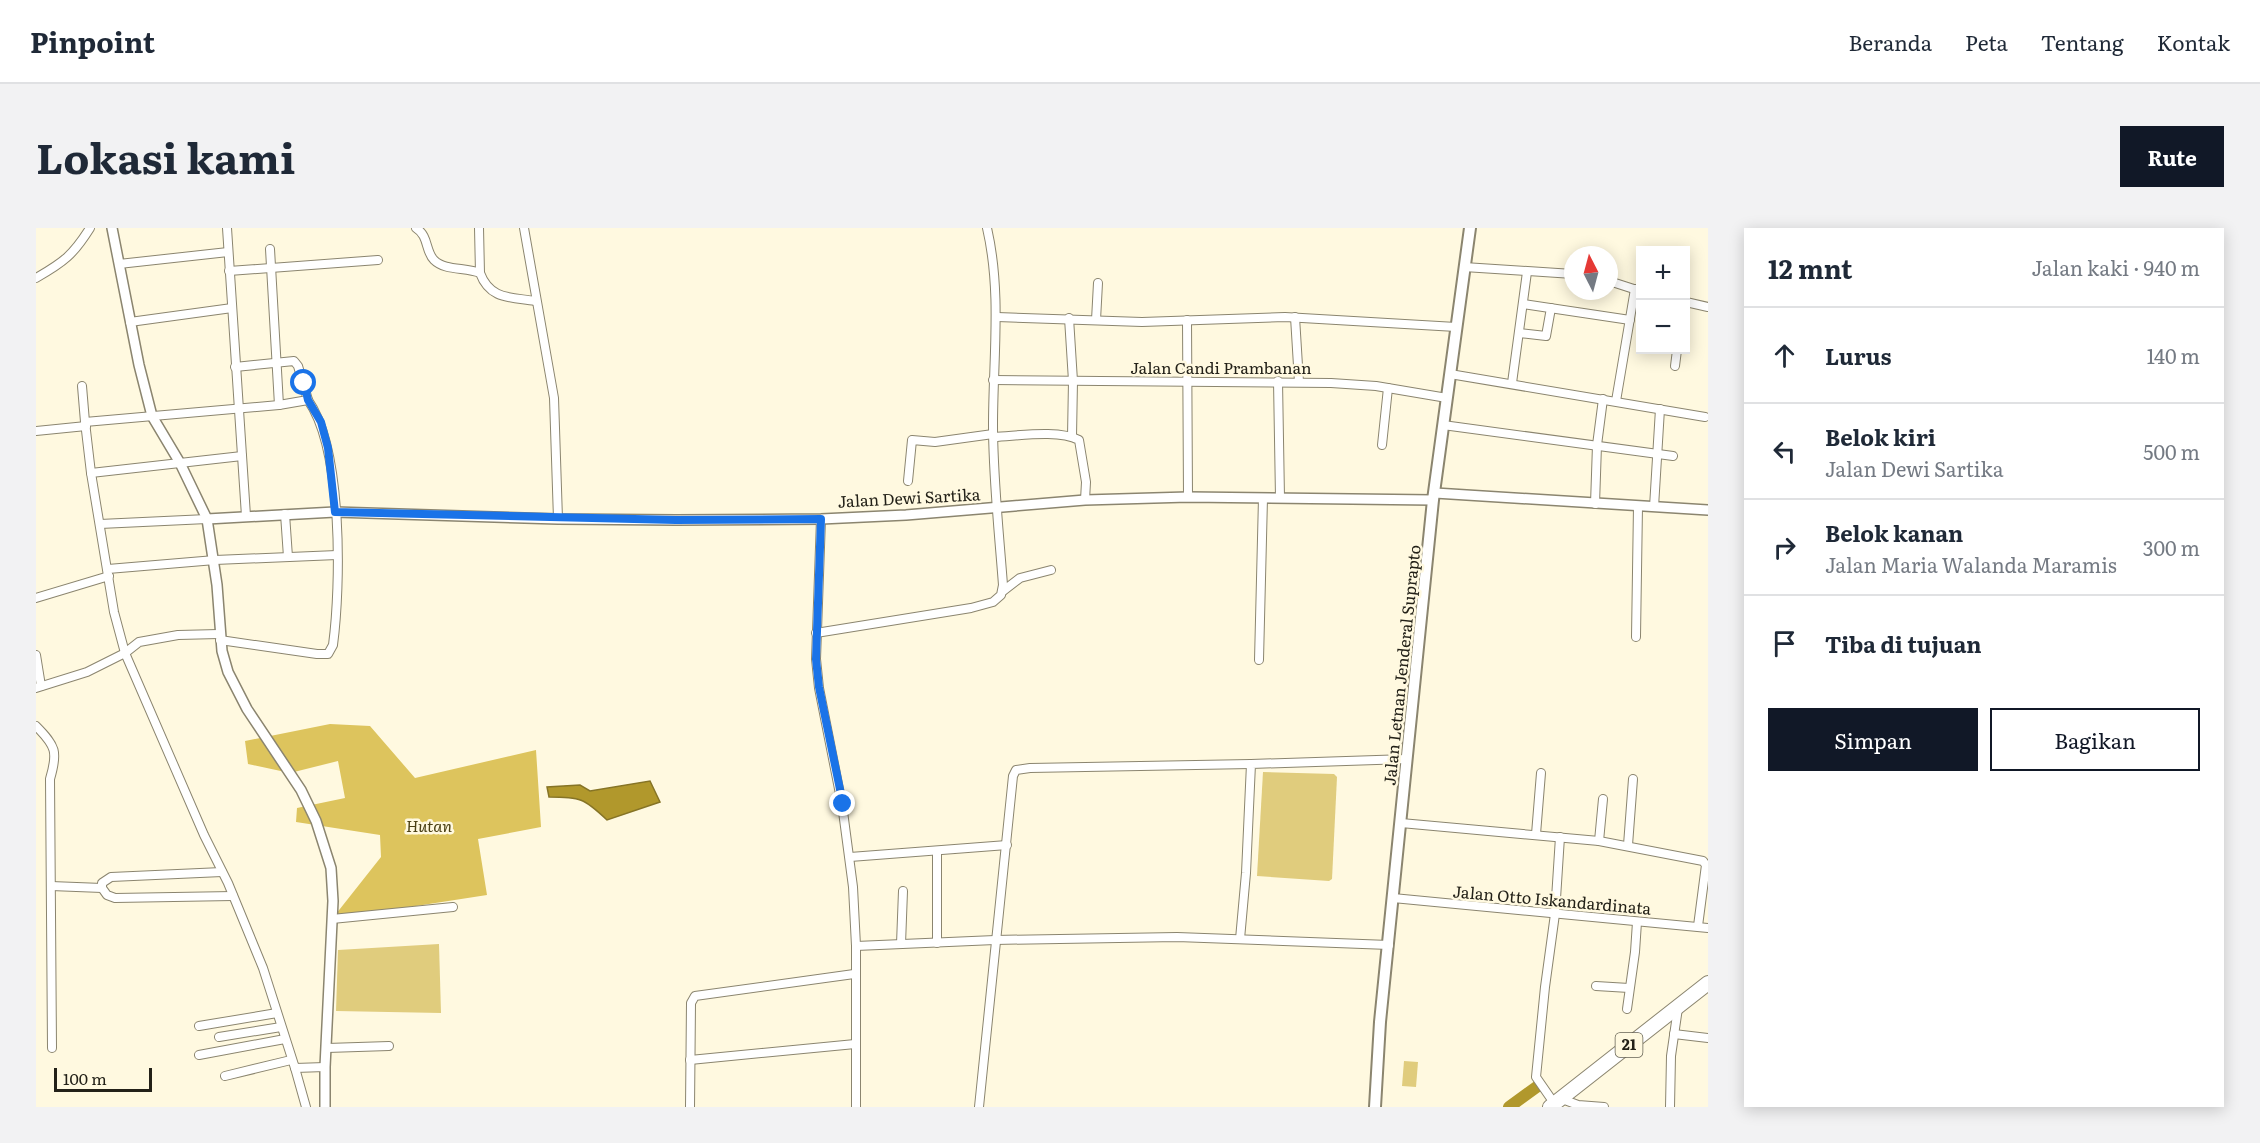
<!DOCTYPE html>
<html lang="id">
<meta charset="utf-8">
<style>
:root{--surface:#fff;--page:#f2f2f3;--text:#1f2937;--muted:#747a83;--line:#e0e1e3;--accent:#111827}
body{margin:0;font-family:Literata,serif;background:var(--page);color:var(--text)}
.controls{position:absolute;right:18px;top:18px;display:grid;overflow:hidden;border-radius:0px;box-shadow:0 3px 15px #0003}
.controls button{width:54px;height:54px;display:grid;place-items:center;padding:0;border:0;border-bottom:2px solid var(--line);background:var(--surface);color:var(--text);font:30px sans-serif}
.compass{position:absolute;left:1528px;top:18px;width:54px;height:54px;border-radius:50%;background:var(--surface);box-shadow:0 3px 15px #0003;rotate:354deg}
.scale{position:absolute;left:18px;bottom:15px;width:98px;box-sizing:border-box;padding-left:6px;border:3px solid #232118;border-top:0;font-size:16px;line-height:21px;white-space:nowrap;color:#232118;-webkit-text-stroke:4px #fff9e0;paint-order:stroke}
.stop{position:absolute;width:18px;height:18px;margin:-14px;border:4px solid #1a73e8;border-radius:50%;background:#fff}
.stop.end{background:#1a73e8;border-color:#fff;box-shadow:0 2px 6px #0008}
.list{margin:0;padding:0;list-style:none}
h2{display:flex;justify-content:space-between;align-items:center;height:78px;margin:0;padding:0 24px;font-size:26px}
h2 small{font-size:20px;font-weight:400;color:var(--muted)}
.list li{display:grid;grid-template-columns:39px 1fr auto;gap:18px;align-items:center;box-sizing:border-box;height:96px;padding:0 24px;border-top:2px solid var(--line)}
.list b{display:block;font-size:22px;white-space:nowrap}
.list p{margin:0;font-size:20px;white-space:nowrap;color:var(--muted)}
.list em{font-size:20px;font-style:normal;color:var(--muted)}
.actions{display:flex;gap:12px;padding:18px 24px}
.actions a{flex:1;padding:14px 0;border:2px solid var(--accent);border-radius:0px;text-align:center;font-size:21px;color:var(--accent)}
.actions .main{background:var(--accent);color:#fff}
.icon{flex:none;width:33px;height:33px;fill:none;stroke:currentColor;stroke-width:2;stroke-linecap:round;stroke-linejoin:round}
.map{position:relative;flex:none;width:1672px;height:879px;overflow:hidden;border-radius:0px}
header{display:flex;align-items:center;gap:36px;box-sizing:border-box;height:84px;padding:0 30px;background:var(--surface);border-bottom:2px solid var(--line)}
header strong{font-size:28px}
nav{display:flex;gap:33px;margin-inline-start:auto;font-size:21px}
.intro{display:flex;align-items:center;justify-content:space-between;box-sizing:border-box;height:144px;padding:0 36px}
h1{margin:0;font-size:42px}
.button{padding:15px 27px;border-radius:0px;background:var(--accent);color:#fff;font-size:21px;font-weight:700}
main{display:flex;gap:36px;padding:0 36px}
aside{flex:1;background:var(--surface);border-radius:0px;box-shadow:0 3px 15px #0003}
.map>svg:first-child{display:block}
.green{fill:#e0cc7d}
.forest{fill:#ddc45d}
.water{fill:#b1982c;stroke:#867426;stroke-width:1.5}
.lines{fill:none;stroke-linecap:round;stroke-linejoin:round}
.river{stroke:#b1982c;stroke-width:12}
.minor-casing{stroke:#8b856f;stroke-width:10}
.tertiary-casing{stroke:#8b856f;stroke-width:12}
.secondary-casing{stroke:#8b856f;stroke-width:14}
.trunk-casing{stroke:#8b856f;stroke-width:16}
.minor{stroke:#fff;stroke-width:8}
.tertiary{stroke:#fff;stroke-width:9}
.secondary{stroke:#fff;stroke-width:10}
.trunk{stroke:#fff;stroke-width:14}
.route{stroke:#1a73e8;stroke-width:8}
.labels{text-anchor:middle;stroke-width:5;stroke-linejoin:round;paint-order:stroke}
.shield{fill:#fff9e0;stroke:#656254;stroke-width:1.5}
.shield-label{font-size:15px;font-weight:bold;fill:#232118}
.street-label{font-size:16px;fill:#232118;stroke:#fff9e0}
.park-label{font-size:16px;font-style:italic;fill:#4a4015;stroke:#fff9e0}
</style>
<header>
<strong>Pinpoint</strong>
<nav><a>Beranda</a><a>Peta</a><a>Tentang</a><a>Kontak</a></nav>
</header>
<div class="intro"><h1>Lokasi kami</h1><a class="button">Rute</a></div>
<main>
<div class="map">
<svg width="1672" height="879" viewBox="0 0 1672 879">
<rect width="100%" height="100%" fill="#fff9e0"/>
<g class="green">
<polygon points="1227,544 1298,546 1301,549 1296,651 1293,653 1221,648"/>
<polygon points="403,716 405,785 300,783 302,722"/>
<polygon points="1368,833 1382,834 1380,859 1366,858"/>
</g>
<polygon class="forest" points="294,496 334,498 379,550 500,522 505,599 442,611 451,667 296,691 345,629 344,607 260,594 261,580 309,570 302,533 254,545 212,536 209,513"/>
<path class="water" d="M614 553 624 574 571 592C548 570 544 569 513 569L511 559 544 557 554 563Z"/>
<g class="lines">
<polyline class="river" points="1473,879 1502,858"/>
<defs>
<g id="minor">
<polyline points="191,0 210,288"/>
<path d="M380 0C393 8 389 23 398 32 409 43 430 39 444 45 454 72 475 69 499 73"/>
<polyline points="443,0 444,45"/>
<polyline points="488,0 518,170 522,291"/>
<polyline points="234,21 243,177"/>
<polyline points="83,36 192,24"/>
<polyline points="1428,39 1537,46"/>
<polyline points="193,43 342,32"/>
<path d="M0 50C28 34 37 27 54 0"/>
<polyline points="1573,53 1604,63"/>
<polyline points="1650,74 1672,79"/>
<polyline points="1487,76 1594,92"/>
<polyline points="961,89 1106,94 1249,89 1420,99"/>
<polyline points="1259,89 1263,154"/>
<polyline points="1033,90 1037,153 1036,208"/>
<polyline points="1060,92 1062,55"/>
<polyline points="1151,92 1152,269"/>
<polyline points="94,94 196,80"/>
<polyline points="1483,105 1510,108 1515,80"/>
<polyline points="1639,138 1641,122"/>
<polyline points="199,139 258,133 262,138 272,172 243,177 49,194 55,245 78,384 89,425 168,607 192,655 227,740 259,840 289,839"/>
<polyline points="1414,146 1669,189"/>
<polyline points="957,152 1295,155 1340,158 1411,170"/>
<polyline points="1242,153 1244,270"/>
<polyline points="1476,155 1491,44"/>
<polyline points="46,158 49,194"/>
<polyline points="1580,173 1599,61"/>
<polyline points="1407,197 1637,228"/>
<polyline points="0,203 50,198"/>
<path d="M958 209C982 208 1022 201 1043 212L1050 254 1049 272"/>
<polyline points="1346,217 1352,160"/>
<polyline points="55,245 206,228"/>
<polyline points="872,253 876,212 899,214 957,206"/>
<polyline points="1559,276 1561,217 1567,171"/>
<polyline points="1618,279 1624,181"/>
<polyline points="249,286 252,329"/>
<polyline points="785,291 780,431 783,460 806,576 817,659 820,718 820,879"/>
<polyline points="64,296 171,291"/>
<polyline points="72,341 179,332 301,327"/>
<polyline points="967,363 984,350 1015,342"/>
<polyline points="0,370 73,348"/>
<path d="M780 405 935 380 957 374 965 367 967 357C963 304 957 250 957 197 957 131 966 65 951 0"/>
<polyline points="1600,409 1602,278"/>
<path d="M184 412 281 426H292L297 417C305 356 307 222 272 172"/>
<polyline points="0,427 5,458"/>
<polyline points="1223,432 1227,270"/>
<polyline points="0,460 51,444 89,425 103,414 142,407 183,406"/>
<path d="M0 498C20 518 22 524 14 551L16 820"/>
<polyline points="1365,595 1563,613 1667,633 1670,637 1662,698"/>
<polyline points="1500,606 1505,545"/>
<polyline points="1563,613 1567,571"/>
<polyline points="1592,617 1597,551"/>
<polyline points="901,623 901,715"/>
<polyline points="814,629 971,617"/>
<polyline points="15,658 66,660 71,667 79,670 197,668"/>
<polyline points="66,660 66,655 75,649 186,644"/>
<polyline points="1357,670 1672,700"/>
<polyline points="296,691 417,679"/>
<polyline points="1204,711 1210,645 1215,536 1371,531"/>
<polyline points="865,716 867,663"/>
<polyline points="820,718 959,712 1141,709 1353,717"/>
<polyline points="1560,758 1593,760"/>
<polyline points="1591,781 1599,724 1601,694"/>
<polyline points="163,798 241,785"/>
<polyline points="1638,806 1672,810"/>
<polyline points="183,809 245,799"/>
<polyline points="291,820 353,818"/>
<polyline points="163,827 249,811"/>
<polyline points="654,832 819,816"/>
<polyline points="259,840 270,879"/>
<polyline points="189,848 255,832"/>
<polyline points="1526,871 1542,877 1568,879"/>
<polyline points="1518,875 1500,849 1509,759 1519,686 1524,609"/>
<polyline points="654,879 655,775 659,768 818,746"/>
<polyline points="943,879 977,548 980,542 994,540 1215,536"/>
<polyline points="1634,879 1635,828 1642,780"/>
</g>
<g id="tertiary">
<polyline points="76,0 103,137 116,188 144,235 171,291 181,357 186,423 192,444 211,481 265,562 280,593 295,640 297,673 289,839 289,879"/>
<polyline points="1399,265 1672,282"/>
<polyline points="171,291 299,284 522,291 640,292 785,291 870,287 1049,272 1152,269 1397,272"/>
</g>
<polyline id="secondary" points="1339,879 1344,794 1382,419 1397,272 1434,0"/>
<polyline id="trunk" points="1514,879 1672,755"/>
</defs>
<use href="#minor" class="minor-casing"/>
<use href="#tertiary" class="tertiary-casing"/>
<use href="#secondary" class="secondary-casing"/>
<use href="#trunk" class="trunk-casing"/>
<use href="#minor" class="minor"/>
<use href="#tertiary" class="tertiary"/>
<use href="#secondary" class="secondary"/>
<use href="#trunk" class="trunk"/>
</g>
<g class="lines">
<polyline class="route" points="268,155 272,172 285,194 292,220 299,284 640,292 785,291 780,431 783,459 807,576"/>
</g>
<g class="labels">
<rect class="shield" x="1579.5" y="805" width="27" height="24" rx="4.5"/>
<g class="shield-label">
<text x="1593" y="822">21</text>
</g>
<g class="street-label">
<text x="1185" y="146">Jalan Candi Prambanan</text>
<text transform="translate(873 270) rotate(-3)" y="6">Jalan Dewi Sartika</text>
<text transform="translate(1366 437) rotate(-84)" y="6">Jalan Letnan Jenderal Suprapto</text>
<text transform="translate(1516 672) rotate(5)" y="6">Jalan Otto Iskandardinata</text>
</g>
<g class="park-label">
<text x="393" y="604">Hutan</text>
</g>
</g>
</svg>
<div class="controls">
<button>+</button>
<button>−</button>
</div>
<svg class="compass" viewBox="-18 -18 36 36"><path d="M0-13l5 13h-10z" fill="#e53935"/><path d="M0 13l5-13h-10z" fill="#747a83"/></svg>
<div class="scale">100 m</div>
<div class="stop" style="left:268px;top:155px"></div>
<div class="stop end" style="left:807px;top:576px"></div>
</div>
<aside>
<h2>12 mnt<small>Jalan kaki · 940 m</small></h2>
<ul class="list">
<li><svg class="icon" aria-label="ahead" viewBox="0 0 24 24"><path d="M12 20V5M6 11l6-6 6 6"/></svg><div><b>Lurus</b></div><em>140 m</em></li>
<li><svg class="icon" aria-label="left" viewBox="0 0 24 24"><path d="M17 20v-9H6M10 6l-5 5 5 5"/></svg><div><b>Belok kiri</b><p>Jalan Dewi Sartika</p></div><em>500 m</em></li>
<li><svg class="icon" aria-label="right" viewBox="0 0 24 24"><path d="M7 20v-9h11M14 6l5 5-5 5"/></svg><div><b>Belok kanan</b><p>Jalan Maria Walanda Maramis</p></div><em>300 m</em></li>
<li><svg class="icon" aria-label="arrive" viewBox="0 0 24 24"><path d="M6 21V4h12l-3 4 3 4H6"/></svg><div><b>Tiba di tujuan</b></div></li>
</ul>
<div class="actions"><a class="main">Simpan</a><a>Bagikan</a></div>
</aside>
</main>
